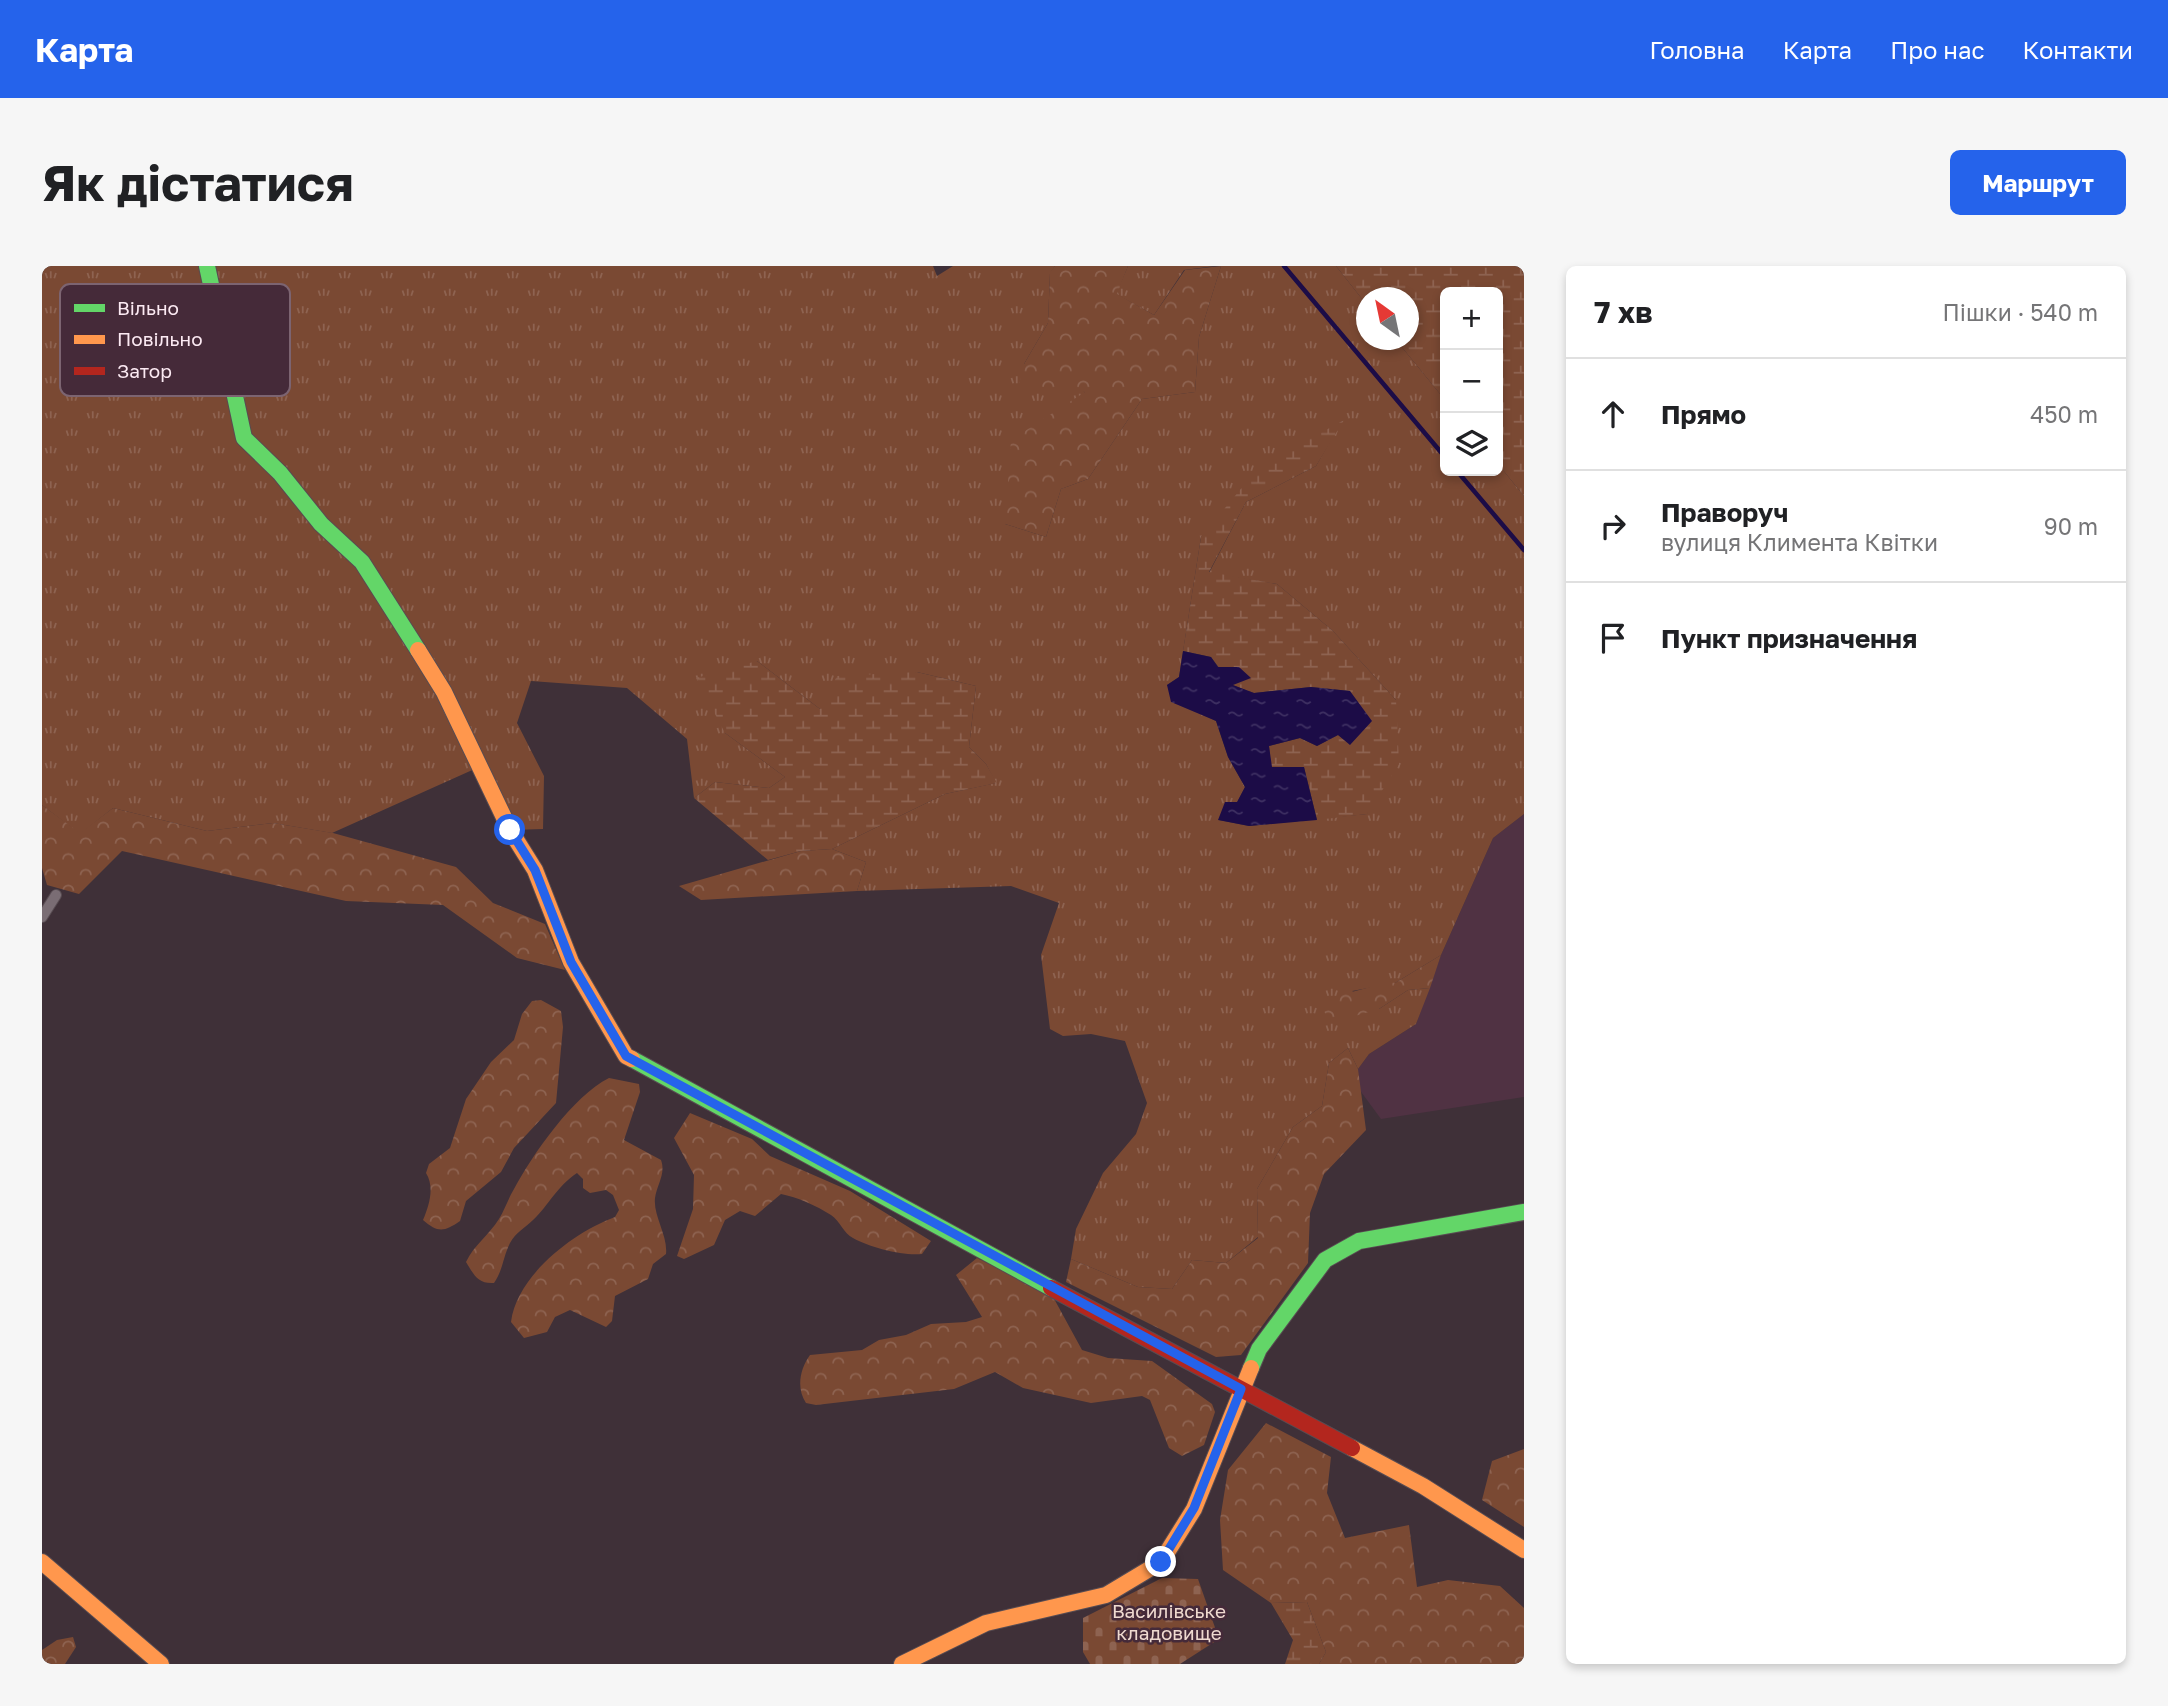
<!DOCTYPE html>
<html lang="uk">
<meta charset="utf-8">
<style>
:root{--surface:#fff;--page:#f6f6f6;--text:#202124;--muted:#757577;--line:#e0e0e0;--accent:#2563eb}
body{margin:0;font-family:"Golos Text",sans-serif;background:var(--page);color:var(--text)}
.controls{position:absolute;right:21px;top:21px;display:grid;overflow:hidden;border-radius:10px;box-shadow:0 4px 10px #0003}
.controls button{width:63px;height:63px;display:grid;place-items:center;padding:0;border:0;border-bottom:2px solid var(--line);background:var(--surface);color:var(--text);font:35px sans-serif}
.compass{position:absolute;left:1314px;top:21px;width:63px;height:63px;border-radius:50%;background:var(--surface);box-shadow:0 4px 10px #0003;rotate:327deg}
.stop{position:absolute;width:21px;height:21px;margin:-16px;border:5px solid #2563eb;border-radius:50%;background:#fff}
.stop.end{background:#2563eb;border-color:#fff;box-shadow:0 2px 7px #0008}
.list{margin:0;padding:0;list-style:none}
h2{display:flex;justify-content:space-between;align-items:center;height:91px;margin:0;padding:0 28px;font-size:30px}
h2 small{font-size:23px;font-weight:400;color:var(--muted)}
.list li{display:grid;grid-template-columns:46px 1fr auto;gap:21px;align-items:center;box-sizing:border-box;height:112px;padding:0 28px;border-top:2px solid var(--line)}
.list b{display:block;font-size:26px;white-space:nowrap}
.list p{margin:0;font-size:23px;white-space:nowrap;color:var(--muted)}
.list em{font-size:23px;font-style:normal;color:var(--muted)}
.icon{flex:none;width:38px;height:38px;fill:none;stroke:currentColor;stroke-width:2;stroke-linecap:round;stroke-linejoin:round}
.map{position:relative;flex:none;width:1482px;height:1398px;overflow:hidden;border-radius:10px}
header{display:flex;align-items:center;gap:42px;box-sizing:border-box;height:98px;padding:0 35px;background:var(--accent);color:#fff}
header strong{font-size:33px}
nav{display:flex;gap:38px;margin-inline-start:auto;font-size:24px}
.intro{display:flex;align-items:center;justify-content:space-between;box-sizing:border-box;height:168px;padding:0 42px}
h1{margin:0;font-size:49px}
.button{padding:18px 32px;border-radius:10px;background:var(--accent);color:#fff;font-size:24px;font-weight:700}
main{display:flex;gap:42px;padding:0 42px}
aside{flex:1;background:var(--surface);border-radius:10px;box-shadow:0 4px 10px #0003}
.map>svg:first-child{display:block}
.built{fill:#503243}
.grass{fill:url(#grass-tufts);fill-rule:evenodd}
.forest{fill:url(#forest-crowns)}
.wetland{fill:url(#wetland-marsh)}
.cemetery{fill:url(#cemetery-stones)}
.water{fill:url(#water-ripples)}
.lines{fill:none;stroke-linecap:round;stroke-linejoin:round}
.stream{stroke:#1c0c47;stroke-width:4.5}
.street-casing{stroke:#584c52;stroke-width:12}
.fast-casing{stroke:#584c52;stroke-width:18}
.slow-casing{stroke:#584c52;stroke-width:18}
.jam-casing{stroke:#584c52;stroke-width:18}
.street{stroke:#7a6d74;stroke-width:10}
.fast{stroke:#63d668;stroke-width:16}
.slow{stroke:#ff974d;stroke-width:16}
.jam{stroke:#b3261e;stroke-width:16}
.route{stroke:#2563eb;stroke-width:9}
.labels{text-anchor:middle;stroke-width:5;stroke-linejoin:round;paint-order:stroke}
.park-label{font-size:19px;fill:#efdad0;stroke:#452a39}
.key{fill:#452a39;stroke:#7c6471;stroke-width:2}
.key-label{font-size:19px;fill:#fceaf3}
</style>
<header>
<strong>Карта</strong>
<nav><a>Головна</a><a>Карта</a><a>Про нас</a><a>Контакти</a></nav>
</header>
<div class="intro"><h1>Як дістатися</h1><a class="button">Маршрут</a></div>
<main>
<div class="map">
<svg width="1482" height="1398" viewBox="0 0 1482 1398">
<defs>
<pattern id="grass-tufts" width="24" height="20" patternUnits="userSpaceOnUse" patternTransform="scale(1.75)"><rect width="24" height="20" fill="#7a4933"/><path d="M3 7l-1-3M5 7V3M7 7l1-3M15 17l-1-3M17 17v-4M19 17l1-3" fill="none" stroke="#8e6351"/></pattern>
<pattern id="forest-crowns" width="20" height="18" patternUnits="userSpaceOnUse" patternTransform="scale(1.75)"><rect width="20" height="18" fill="#7a4933"/><path d="M2 6a3 3 0 1 1 6 0M12 15a3 3 0 1 1 6 0" fill="none" stroke="#8e6351"/></pattern>
<pattern id="wetland-marsh" width="20" height="14" patternUnits="userSpaceOnUse" patternTransform="scale(1.75)"><rect width="20" height="14" fill="#7a4933"/><path d="M1 5h8M5 5V1M11 12h8M15 12V8" fill="none" stroke="#8e6351"/></pattern>
<pattern id="cemetery-stones" width="16" height="16" patternUnits="userSpaceOnUse" patternTransform="scale(1.75)"><rect width="16" height="16" fill="#7a4933"/><path d="M2 7V4a2 2 0 0 1 4 0v3zM10 15v-3a2 2 0 0 1 4 0v3z" fill="#8e6351"/></pattern>
<pattern id="water-ripples" width="26" height="14" patternUnits="userSpaceOnUse" patternTransform="scale(1.75)"><rect width="26" height="14" fill="#1c0c47"/><path d="M2 4q2-2 4 0t4 0M15 11q2-2 4 0t4 0" fill="none" stroke="#3e3062"/></pattern>
</defs>
<rect width="100%" height="100%" fill="#3f3038"/>
<polygon class="built" points="1482,548 1482,831 1339,853 1317,823 1316,803 1327,788 1374,758 1399,689 1451,572"/>
<g class="grass">
<path d="M0 0H891L895 10 911 0H1013L1008 7 1006 57 982 98 1043 126 963 258 1004 271 1019 223 1046 213 1100 133 1153 126 1157 71 1179 0H1294L1324 38V74H1354L1403 134V205H1456V198L1482 230V548L1451 572 1399 689 1353 717 1310 725 1337 743 1366 724 1388 722 1374 758 1327 788 1316 803 1306 782 1287 797 1280 840 1251 861 1215 923 1216 971 1184 997 1150 994 1130 1023 1096 1021 1029 993 1034 963 1061 907 1094 868 1105 837 1083 775 1049 768 1021 770 1008 763 999 689 1017 637 969 620 815 625 824 596 790 583 903 528 954 517 944 498 927 481 934 420 875 406 778 443 715 395 683 467 743 511 727 522 673 516 652 532 645 473 585 422 489 415 475 457 502 510 501 563 468 564 437 501 290 567 231 557 165 565 71 542 38 568 0 539ZM1300 155 1274 200 1204 236 1167 307 1235 318 1291 365 1354 434 1325 548 1207 560 1177 554 1195 537 1203 521 1186 491 1174 455 1141 438 1125 419 1137 411 1159 271Z"/>
<polygon points="1086,0 1173,0 1142,4 1112,49 1074,28"/>
</g>
<g class="forest">
<polygon points="1013,0 1086,0 1075,28 1112,49 1143,4 1179,0 1157,71 1153,126 1100,133 1046,213 1019,223 1004,271 963,258 969,174 1043,126 977,118 982,98 1006,57 1008,6"/>
<polygon points="0,539 38,567 71,542 165,565 231,557 291,567 414,601 451,637 503,658 523,704 475,692 401,639 304,635 80,585 37,628 5,619 0,602"/>
<polygon points="790,583 824,596 815,625 659,634 637,620 759,585"/>
<polygon points="1399,689 1388,722 1366,724 1337,743 1289,757 1276,735 1347,716 1353,717"/>
<path d="M499 734 519 745 521 761 514 837 472 882 459 906 424 935 418 955C402 966 396 967 381 954 387 940 393 921 384 907L387 898 408 882 424 833 449 796 472 774 480 748 490 735Z"/>
<polygon points="1306,782 1316,803 1324,864 1282,908 1268,947 1266,997 1199,1089 1174,1091 1024,1016 1029,993 1096,1021 1130,1023 1150,994 1184,997 1216,972 1215,923 1251,861 1280,840 1287,797"/>
<path d="M567 812 597 818 598 826 582 874 619 894C624 908 615 918 613 932 611 950 626 969 624 988L611 998 606 1013 573 1030 570 1055 564 1061 528 1044 513 1051 505 1066 482 1072 469 1056C475 1009 532 966 573 951L577 944 571 929 564 924 548 927 541 922V913L535 907C515 920 507 939 491 954 482 963 474 966 468 977 461 991 461 1004 452 1017 436 1018 432 1009 424 996 432 979 447 969 457 953 463 943 466 933 472 923 491 888 531 830 567 812Z"/>
<path d="M648 847 710 873 728 890 808 925 889 975 880 988C861 990 829 982 811 972 802 968 798 955 789 949 775 940 755 931 739 928L713 950 698 945 683 954 672 979 642 993 635 990 651 943 652 909 632 872Z"/>
<path d="M935 992 1010 1029 1040 1084 1066 1092 1110 1095 1170 1138 1173 1146 1162 1179 1140 1190 1127 1182 1108 1134 1100 1130 1049 1137 981 1122 953 1106 912 1123 774 1139 764 1137C754 1122 758 1103 768 1089L820 1084 837 1074 864 1069 889 1058 924 1056 940 1051 914 1009Z"/>
<polygon points="1224,1157 1289,1191 1285,1227 1303,1272 1367,1259 1375,1321 1406,1314 1458,1320 1482,1342 1482,1398 1277,1398 1284,1386 1265,1336 1229,1337 1181,1304 1178,1254 1186,1204"/>
<polygon points="1482,1183 1482,1261 1440,1234 1450,1195"/>
<polygon points="31,1371 34,1381 23,1398 0,1398 0,1384 15,1374"/>
</g>
<g class="wetland">
<polygon points="1294,0 1482,0 1482,230 1456,198 1456,26 1403,26 1403,134 1354,74 1366,74 1366,32 1324,32 1324,38"/>
<polygon points="1302,154 1274,200 1204,236 1167,306 1235,318 1291,365 1354,434 1357,498 1325,548 1275,554 1262,501 1229,502 1227,480 1258,472 1275,480 1296,469 1308,478 1316,469 1308,425 1269,421 1212,427 1190,419 1169,391 1141,385 1159,271 1217,201"/>
<polygon points="715,395 778,443 795,410 875,406 934,420 927,481 944,498 955,517 903,528 790,583 759,585 726,594 652,532 673,516 727,522 743,511 683,467 654,412"/>
<polygon points="1265,1336 1284,1386 1277,1398 1243,1398 1251,1374 1229,1337"/>
</g>
<polygon class="cemetery" points="1120,1312 1156,1313 1177,1373 1138,1398 1048,1398 1041,1386 1041,1352"/>
<polygon class="water" points="1141,385 1169,391 1176,401 1197,401 1209,412 1191,419 1212,427 1269,421 1308,425 1330,455 1308,479 1296,469 1275,480 1258,472 1227,480 1230,501 1262,501 1275,554 1207,560 1176,554 1183,536 1195,536 1203,521 1186,491 1174,455 1129,436 1125,419 1137,411"/>
<g class="lines">
<g class="stream">
<polyline points="1242,0 1403,191"/>
<polyline points="1415,205 1482,284"/>
</g>
<defs>
<polyline id="street" points="0,651 14,629"/>
<g id="fast">
<polyline points="165,0 202,172 238,207 279,258 320,296 376,384"/>
<polyline points="590,793 1009,1022"/>
<polyline points="1209,1102 1217,1083 1283,994 1317,975 1482,946"/>
</g>
<g id="slow">
<polyline points="376,384 402,426 468,564 493,604 529,696 584,790 590,793"/>
<polyline points="1310,1182 1381,1220 1482,1284"/>
<polyline points="0,1296 119,1398"/>
<polyline points="860,1398 944,1357 1064,1329 1119,1296 1152,1243 1209,1102"/>
</g>
<polyline id="jam" points="1009,1022 1310,1182"/>
</defs>
<use href="#street" class="street-casing"/>
<use href="#fast" class="fast-casing"/>
<use href="#slow" class="slow-casing"/>
<use href="#jam" class="jam-casing"/>
<use href="#street" class="street"/>
<use href="#fast" class="fast"/>
<use href="#slow" class="slow"/>
<use href="#jam" class="jam"/>
</g>
<g class="lines">
<polyline class="route" points="468,564 493,604 529,696 584,790 1199,1123 1152,1242 1119,1296"/>
</g>
<g class="labels">
<g class="park-label">
<text x="1127" y="1352">Василівське<tspan x="1127" dy="22">кладовище</tspan></text>
</g>
</g>
<rect x="18" y="18" width="230" height="112" rx="10" class="key"/>
<rect x="32" y="38" width="31" height="8" fill="#63d668"/>
<rect x="32" y="69" width="31" height="9" fill="#ff974d"/>
<rect x="32" y="101" width="31" height="8" fill="#b3261e"/>
<g class="key-label">
<text x="75" y="49">Вільно</text>
<text x="75" y="80">Повільно</text>
<text x="75" y="112">Затор</text>
</g>
</svg>
<div class="controls">
<button>+</button>
<button>−</button>
<button><svg class="icon" aria-label="layers" viewBox="0 0 24 24"><path d="M12 4l9 5-9 5-9-5zM3 14l9 5 9-5"/></svg></button>
</div>
<svg class="compass" viewBox="-18 -18 36 36"><path d="M0-13l5 13h-10z" fill="#e53935"/><path d="M0 13l5-13h-10z" fill="#757577"/></svg>
<div class="stop" style="left:468px;top:564px"></div>
<div class="stop end" style="left:1119px;top:1296px"></div>
</div>
<aside>
<h2>7 хв<small>Пішки · 540 m</small></h2>
<ul class="list">
<li><svg class="icon" aria-label="ahead" viewBox="0 0 24 24"><path d="M12 20V5M6 11l6-6 6 6"/></svg><div><b>Прямо</b></div><em>450 m</em></li>
<li><svg class="icon" aria-label="right" viewBox="0 0 24 24"><path d="M7 20v-9h11M14 6l5 5-5 5"/></svg><div><b>Праворуч</b><p>вулиця Климента Квітки</p></div><em>90 m</em></li>
<li><svg class="icon" aria-label="arrive" viewBox="0 0 24 24"><path d="M6 21V4h12l-3 4 3 4H6"/></svg><div><b>Пункт призначення</b></div></li>
</ul>
</aside>
</main>
